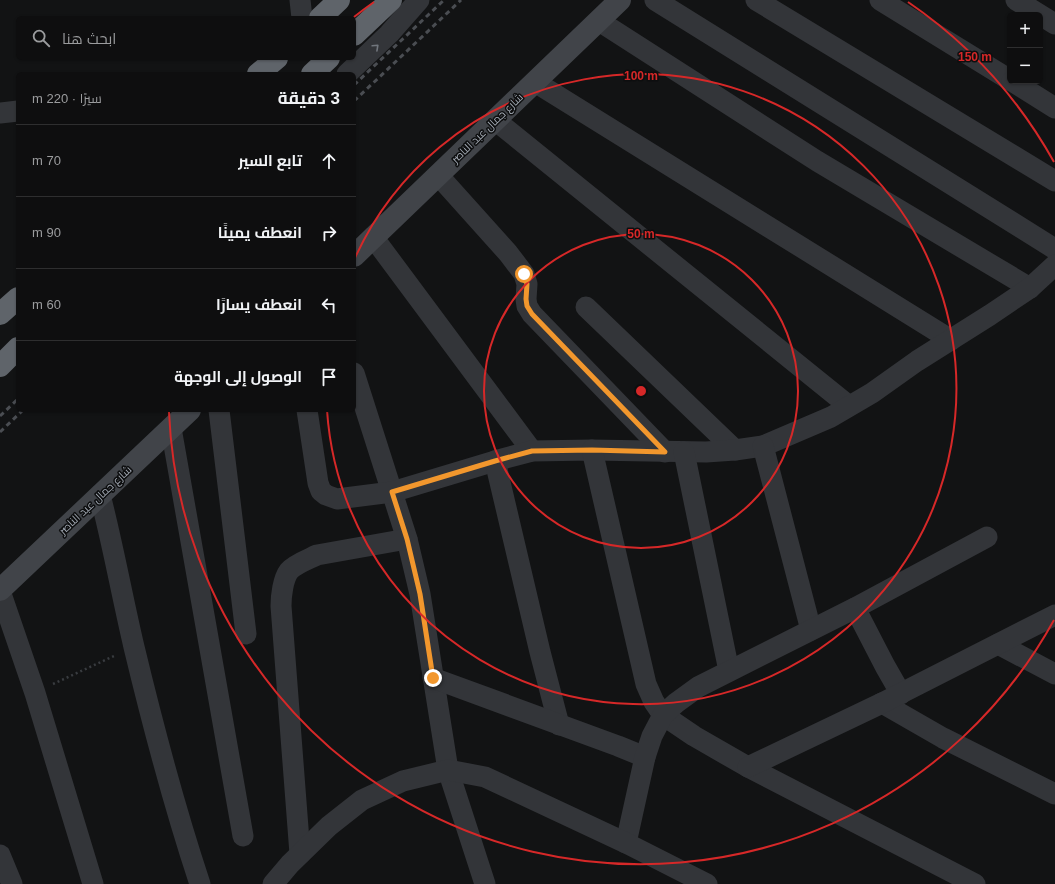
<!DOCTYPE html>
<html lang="ar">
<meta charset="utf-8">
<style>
:root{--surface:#0e0e0f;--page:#171718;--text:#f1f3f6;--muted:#9b9c9e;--line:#2e2e2f}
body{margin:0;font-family:Arial,Cairo,sans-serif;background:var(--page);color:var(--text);direction:rtl}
.controls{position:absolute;right:12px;top:12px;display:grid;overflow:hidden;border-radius:6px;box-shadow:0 1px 3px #0004}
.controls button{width:36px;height:36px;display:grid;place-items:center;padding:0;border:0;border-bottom:1px solid var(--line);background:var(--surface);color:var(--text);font:20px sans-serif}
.stop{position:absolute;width:12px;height:12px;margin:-9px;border:3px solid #f2972d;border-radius:50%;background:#fff}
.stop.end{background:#f2972d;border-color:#fff;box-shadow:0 1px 4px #0008}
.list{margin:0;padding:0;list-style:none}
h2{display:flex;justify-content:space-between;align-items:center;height:52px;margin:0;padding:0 16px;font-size:17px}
h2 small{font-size:13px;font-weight:400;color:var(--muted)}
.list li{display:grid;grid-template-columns:26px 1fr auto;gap:12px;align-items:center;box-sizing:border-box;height:72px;padding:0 16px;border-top:1px solid var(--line)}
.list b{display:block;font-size:15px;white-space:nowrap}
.list em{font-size:13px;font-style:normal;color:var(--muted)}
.icon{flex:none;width:22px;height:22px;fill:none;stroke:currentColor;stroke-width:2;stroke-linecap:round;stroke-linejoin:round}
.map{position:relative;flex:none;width:1055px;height:884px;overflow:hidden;direction:ltr}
.search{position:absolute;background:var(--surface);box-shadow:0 1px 3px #0004;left:16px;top:16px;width:340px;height:44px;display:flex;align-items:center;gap:10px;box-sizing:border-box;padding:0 14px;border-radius:6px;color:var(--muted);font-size:15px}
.panel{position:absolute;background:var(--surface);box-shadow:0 1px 3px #0004;left:16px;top:72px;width:340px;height:340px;border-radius:6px;direction:rtl}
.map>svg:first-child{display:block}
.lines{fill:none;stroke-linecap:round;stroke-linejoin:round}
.path{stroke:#393c40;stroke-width:2.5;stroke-dasharray:2 3;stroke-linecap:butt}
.street{stroke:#333539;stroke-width:21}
.secondary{stroke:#414449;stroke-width:22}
.highway{stroke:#5f646a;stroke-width:22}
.rail{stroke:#4a4d52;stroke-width:3;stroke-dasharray:5 4;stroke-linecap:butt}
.oneway{stroke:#71767d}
.route{stroke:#f2972d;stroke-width:5}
.ring{fill:none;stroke:#d62828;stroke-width:2}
.labels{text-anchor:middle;stroke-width:3;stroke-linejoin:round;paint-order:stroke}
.street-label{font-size:11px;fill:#a4abb5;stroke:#0d0e0f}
.centre{fill:#d62828;stroke:#0d0e0f;stroke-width:2}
.ring-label{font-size:12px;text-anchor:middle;font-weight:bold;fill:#d62828;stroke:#0d0e0f;stroke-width:3;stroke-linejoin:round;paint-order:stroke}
</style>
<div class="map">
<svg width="1055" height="884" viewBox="0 0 1055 884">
<rect width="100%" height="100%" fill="#121314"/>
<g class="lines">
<polyline class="path" points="53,684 114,656"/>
<g class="street">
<polyline points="300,0 302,18"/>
<polyline points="655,0 1055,249"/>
<polyline points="756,0 1055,181"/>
<polyline points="880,0 1010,80"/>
<polyline points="1016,0 1055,24"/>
<polyline points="599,21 817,161 1030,288"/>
<polyline points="347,74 389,34 419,0"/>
<polyline points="1012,81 1055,108"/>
<polyline points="535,82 951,340"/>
<polyline points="0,113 18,111"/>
<polyline points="495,120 849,406"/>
<polyline points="438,175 508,253 524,274 527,284 526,299 527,306 532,314 665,452"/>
<polyline points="373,237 532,451"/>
<polyline points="586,307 735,450"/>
<polyline points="354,373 407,539 420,594 448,770 485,884"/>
<polyline points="219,410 246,634"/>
<polyline points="307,410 318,483 321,491 326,495 337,499 392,492 495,461 532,451 592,450 706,452 735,450 763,446 831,417 872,393 917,361 990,315 1030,288 1055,265"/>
<polyline points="171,428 243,836"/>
<polyline points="763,446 811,630"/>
<polyline points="592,450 646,684 654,702 663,715 694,736 748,767 975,884"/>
<polyline points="684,452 729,671"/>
<polyline points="495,461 540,652 559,725"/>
<path d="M100 495C113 545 122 596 134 647 153 726 174 806 200 884"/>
<polyline points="0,591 35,693 93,884"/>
<polyline points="855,608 885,666 901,694"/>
<polyline points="998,644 1055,674"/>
<polyline points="433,678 618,746 645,757"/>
<polyline points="882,703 943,738 1055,794"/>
<polyline points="748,767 882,703 1055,615"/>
<polyline points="626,843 645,757 652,736 663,715 676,703 698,687 855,608 987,537"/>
<path d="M300 854 281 606C281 596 283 579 289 571 295 564 309 559 317 555L407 539"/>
<polyline points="0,855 12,884"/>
<polyline points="273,884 290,864 329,826 362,800 403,781 448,770 485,777 626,843 707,884"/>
</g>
<g class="secondary">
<polyline points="354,256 620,0"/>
<polyline points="0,590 190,410"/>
</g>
<g class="highway">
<polyline points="320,18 339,0"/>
<polyline points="354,35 391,0"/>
<polyline points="258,74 277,58"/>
<polyline points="312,74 329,58"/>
<polyline points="0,314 18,298"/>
<polyline points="0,366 18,348"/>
</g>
<g class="rail">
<polyline points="354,85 444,0"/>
<polyline points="354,101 461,0"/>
<polyline points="0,416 18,399"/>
<polyline points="0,432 23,410"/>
</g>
</g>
<defs><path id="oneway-chevron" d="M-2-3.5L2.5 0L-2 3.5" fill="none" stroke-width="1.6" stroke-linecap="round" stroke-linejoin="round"/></defs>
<use class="oneway" href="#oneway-chevron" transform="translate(376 47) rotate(-43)"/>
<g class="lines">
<polyline class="route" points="433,678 420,594 407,539 392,492 495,461 532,451 592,450 665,452 532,314 527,306 526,299 527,284 524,274"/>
</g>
<g class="ring">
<circle cx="641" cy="391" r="157"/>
<path d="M354 260A315 315 0 1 1 327 410"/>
<path d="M1054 620A472 472 0 0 1 169 412M354 17A472 472 0 0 1 374 2M908 2A472 472 0 0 1 1054 162"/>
</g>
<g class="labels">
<g class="street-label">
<text transform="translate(487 128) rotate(-44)" y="4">شارع جمال عبد الناصر</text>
<text transform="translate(95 500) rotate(-43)" y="4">شارع جمال عبد الناصر</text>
</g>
</g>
<circle cx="641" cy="391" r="6" class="centre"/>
<g class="ring-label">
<text x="975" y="61">150 m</text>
<text x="641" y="80">100 m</text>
<text x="641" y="238">50 m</text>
</g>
</svg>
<div class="controls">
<button>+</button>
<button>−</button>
</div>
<div class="stop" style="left:524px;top:274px"></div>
<div class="stop end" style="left:433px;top:678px"></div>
<div class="search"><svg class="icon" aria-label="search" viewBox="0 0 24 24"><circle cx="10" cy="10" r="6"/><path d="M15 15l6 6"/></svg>ابحث هنا</div>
<section class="panel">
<h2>3 دقيقة<small>سيرًا · 220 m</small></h2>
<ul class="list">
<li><svg class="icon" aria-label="ahead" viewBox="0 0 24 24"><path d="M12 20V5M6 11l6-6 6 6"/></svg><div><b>تابع السير</b></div><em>70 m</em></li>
<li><svg class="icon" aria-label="right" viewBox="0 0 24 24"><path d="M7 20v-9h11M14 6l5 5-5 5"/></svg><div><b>انعطف يمينًا</b></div><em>90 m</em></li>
<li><svg class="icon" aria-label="left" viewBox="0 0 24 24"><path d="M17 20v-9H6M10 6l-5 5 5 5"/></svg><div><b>انعطف يسارًا</b></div><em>60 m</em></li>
<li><svg class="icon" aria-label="arrive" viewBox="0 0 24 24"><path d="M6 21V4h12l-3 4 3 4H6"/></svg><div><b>الوصول إلى الوجهة</b></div></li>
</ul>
</section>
</div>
